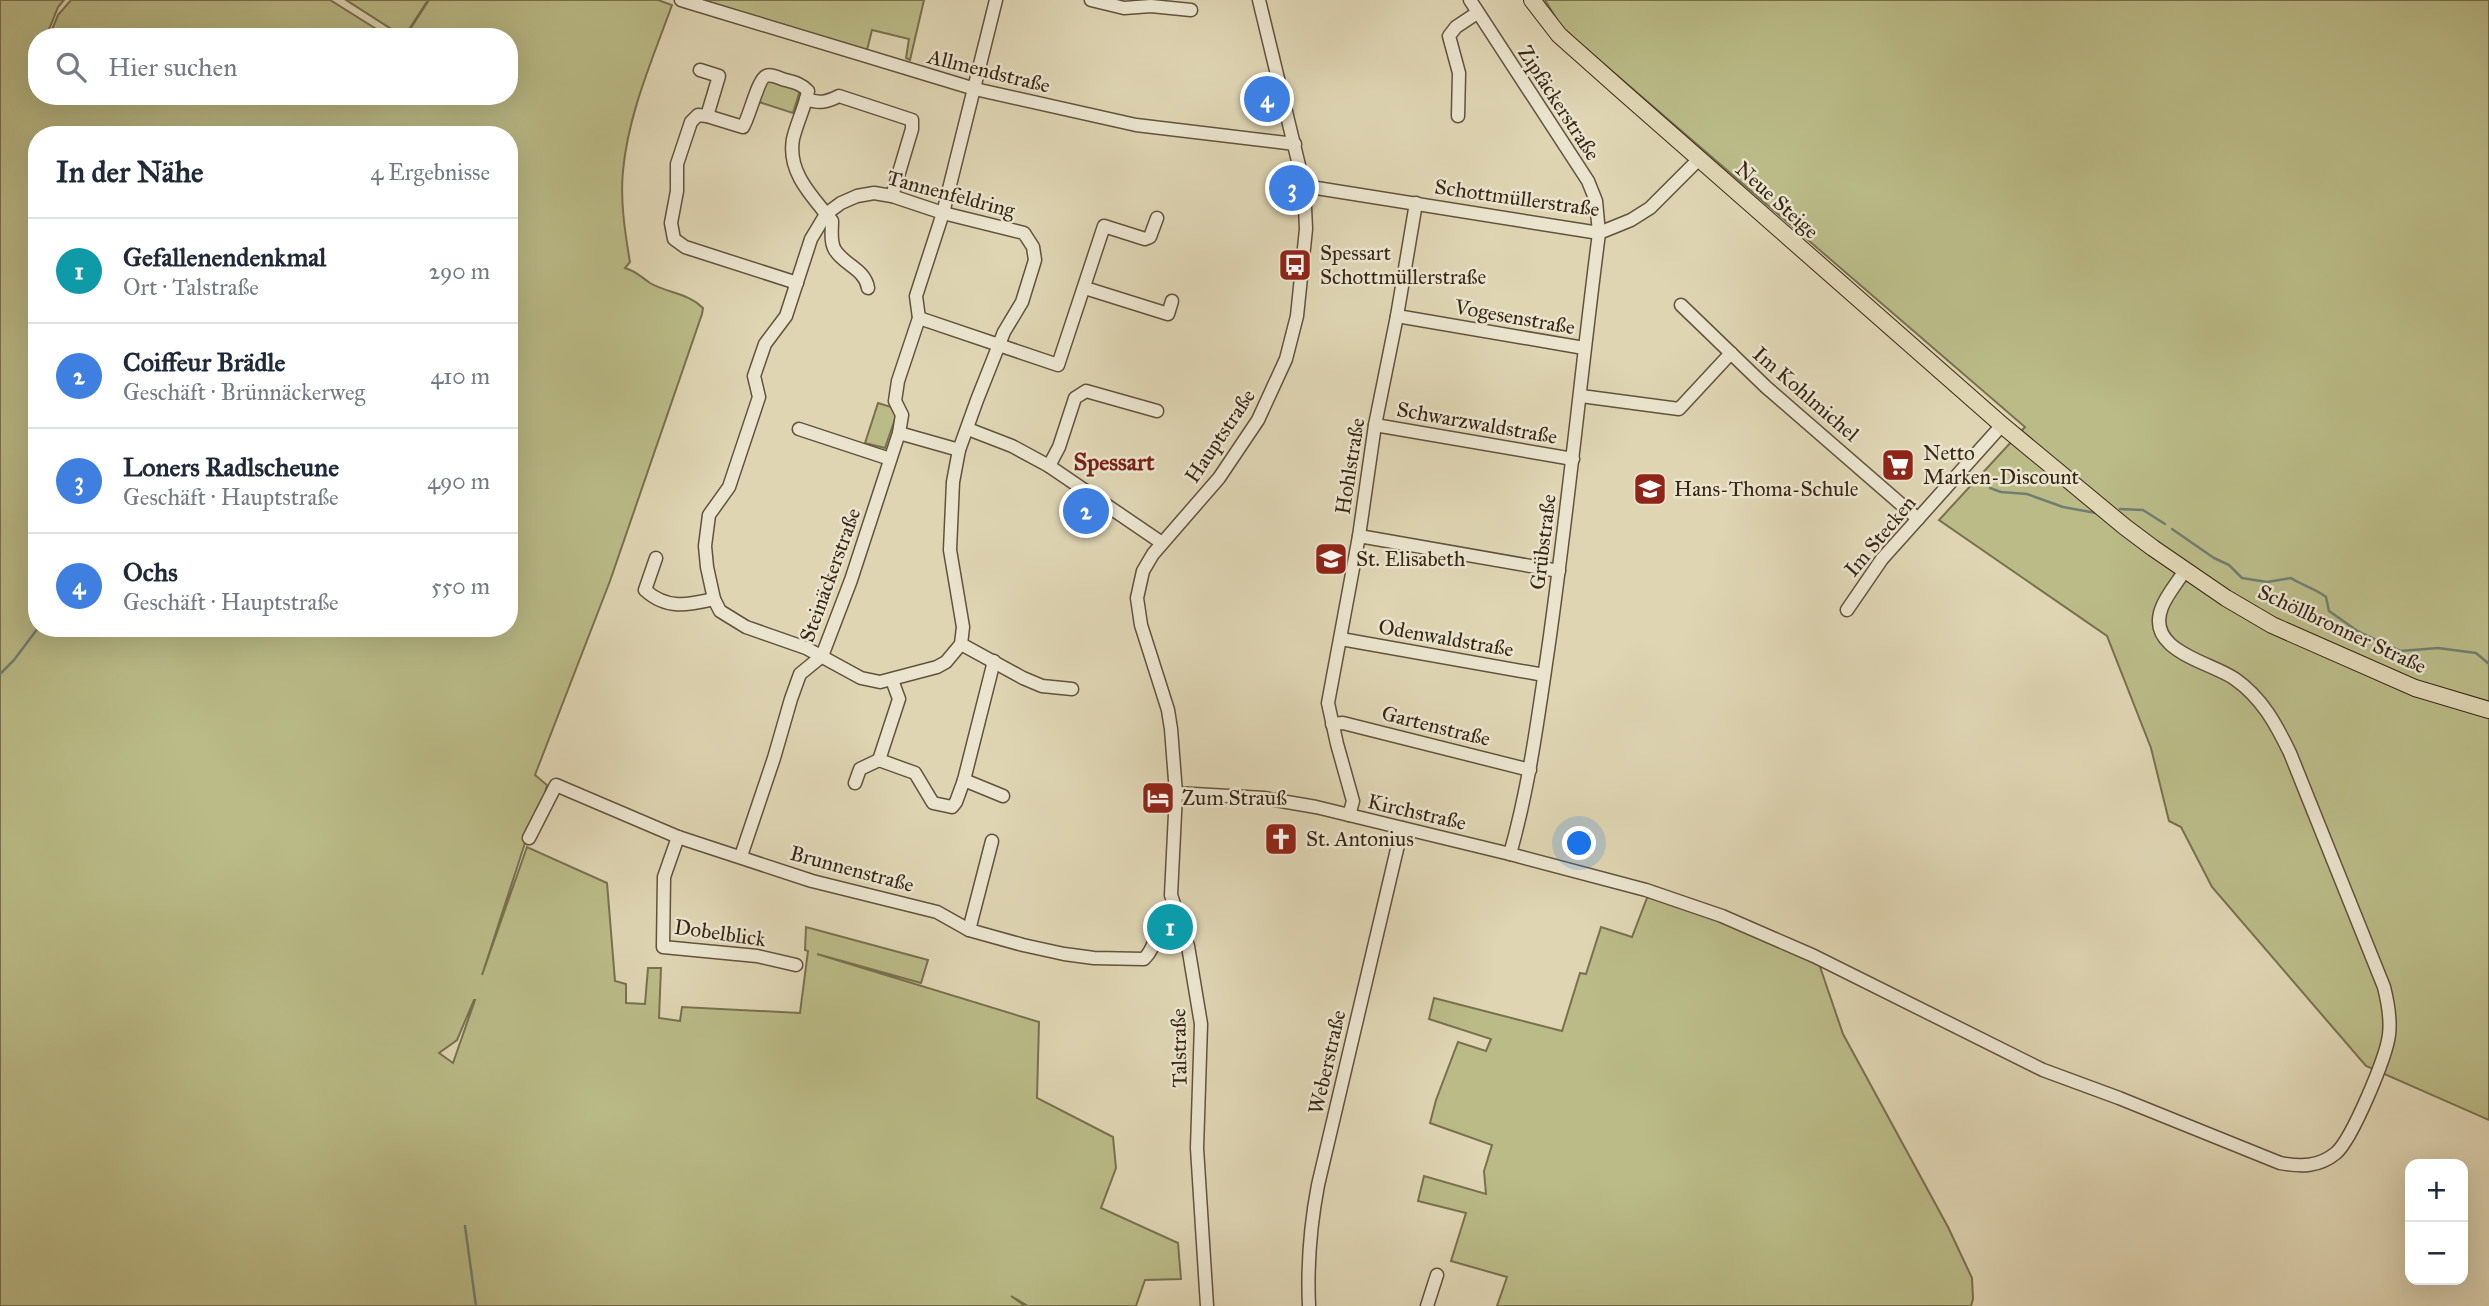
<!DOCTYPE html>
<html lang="de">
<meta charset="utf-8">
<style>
:root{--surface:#fff;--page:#f6f6f7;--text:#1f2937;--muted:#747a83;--line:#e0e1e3;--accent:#8f2418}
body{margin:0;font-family:"IM FELL Great Primer",serif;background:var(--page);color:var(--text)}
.controls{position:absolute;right:21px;bottom:21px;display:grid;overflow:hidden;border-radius:14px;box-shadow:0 7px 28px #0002}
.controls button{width:63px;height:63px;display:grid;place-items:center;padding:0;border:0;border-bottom:2px solid var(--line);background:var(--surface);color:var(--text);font:35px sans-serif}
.you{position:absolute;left:1580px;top:844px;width:24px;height:24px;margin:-18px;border:5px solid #fff;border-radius:50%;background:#1a73e8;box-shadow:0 0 0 10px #1a73e833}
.badge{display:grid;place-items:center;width:46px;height:46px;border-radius:50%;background:var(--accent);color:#fff;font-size:23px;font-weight:700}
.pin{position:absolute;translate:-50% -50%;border:4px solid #fff;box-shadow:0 2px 7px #0006}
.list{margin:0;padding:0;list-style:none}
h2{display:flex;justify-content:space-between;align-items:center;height:91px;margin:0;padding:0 28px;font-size:30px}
h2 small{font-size:23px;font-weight:400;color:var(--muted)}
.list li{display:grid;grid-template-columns:46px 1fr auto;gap:21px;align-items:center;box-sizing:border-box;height:105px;padding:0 28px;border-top:2px solid var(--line)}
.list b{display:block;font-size:26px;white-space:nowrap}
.list p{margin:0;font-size:23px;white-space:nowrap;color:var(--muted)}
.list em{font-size:23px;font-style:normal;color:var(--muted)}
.icon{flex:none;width:38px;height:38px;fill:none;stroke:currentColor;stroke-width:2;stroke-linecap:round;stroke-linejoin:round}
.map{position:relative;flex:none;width:2489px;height:1306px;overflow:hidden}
.search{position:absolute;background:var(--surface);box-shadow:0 7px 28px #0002;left:28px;top:28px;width:490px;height:77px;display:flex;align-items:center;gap:18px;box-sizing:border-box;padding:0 24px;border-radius:28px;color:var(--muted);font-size:26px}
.panel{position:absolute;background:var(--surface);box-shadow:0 7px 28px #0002;left:28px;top:126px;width:490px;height:511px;border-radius:28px}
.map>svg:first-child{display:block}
.green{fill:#babb87;stroke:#79704e;stroke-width:2;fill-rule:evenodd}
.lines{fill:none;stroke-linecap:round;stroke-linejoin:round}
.stream{stroke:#6f7e71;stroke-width:2.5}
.minor-casing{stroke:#62523c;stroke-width:15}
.major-casing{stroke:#382615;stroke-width:18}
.minor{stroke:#eae4ce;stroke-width:12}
.major{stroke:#dfd5b3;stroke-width:16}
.labels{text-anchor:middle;stroke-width:5;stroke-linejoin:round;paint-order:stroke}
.street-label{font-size:21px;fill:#382615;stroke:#eae4ce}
.poi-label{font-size:21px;fill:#382615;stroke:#eae4ce;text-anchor:start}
.quarter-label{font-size:24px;font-weight:bold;fill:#7a1f14;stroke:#eae4ce}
</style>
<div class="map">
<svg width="2489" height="1306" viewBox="0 0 2489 1306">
<rect width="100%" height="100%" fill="#dfd5b3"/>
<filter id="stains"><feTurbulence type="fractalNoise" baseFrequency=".00286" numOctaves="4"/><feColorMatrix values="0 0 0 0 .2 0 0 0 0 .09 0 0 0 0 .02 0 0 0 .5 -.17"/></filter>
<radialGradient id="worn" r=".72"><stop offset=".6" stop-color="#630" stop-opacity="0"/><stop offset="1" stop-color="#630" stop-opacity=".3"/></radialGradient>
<g class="green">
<path d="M0 0H64L58 7 46 37H37V96H64L63 99 65 96H509V37H405L429 0H658L672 5C653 58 628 114 623 171 620 200 625 233 630 262L625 268C636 271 641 277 650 283 667 293 688 293 703 308L702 314 610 581 535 775 547 785 543 802 525 843 482 975 527 847 607 883 615 981 626 984V1003L645 1004 648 968H661L659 1018 680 1021 682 1007 800 1013 808 951 805 950 806 927 928 960 921 983 817 954 1039 1022 1037 1098 1113 1137 1116 1168 1101 1208 1178 1243 1181 1279 1145 1280 1136 1306H1028L1011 1296 1025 1306H0ZM37 135H509V628H37ZM474 1000H475L453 1063 439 1053 457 1040Z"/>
<polygon points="71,0 330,0 389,37 49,37 58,15"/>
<polygon points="346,0 428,0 404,37"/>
<polygon points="691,0 924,0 910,60 906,58 909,39 872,30 866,54"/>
<polygon points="1545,0 2489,0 2489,1120 2366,1066 2212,887 2181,827 2169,821 2151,748 2107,636 1939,520 2025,427 1562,28"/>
<polygon points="767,77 801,87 793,113 759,102"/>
<polygon points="878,403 891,407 896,416 885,448 865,443"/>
<polygon points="1650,896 1707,914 1818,961 1843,1034 1948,1227 1972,1278 1973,1299 1971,1306 1497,1306 1507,1277 1451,1261 1466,1213 1418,1201 1424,1176 1486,1194 1484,1171 1492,1145 1430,1123 1436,1100 1458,1042 1486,1051 1491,1039 1429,1019 1434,998 1562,1031 1580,973 1586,974 1601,927 1632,937 1647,898"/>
</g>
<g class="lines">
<g class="stream">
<polyline points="1990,488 2001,492 2027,494 2063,507 2096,513"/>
<polyline points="2120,509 2143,510 2165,524"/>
<path d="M2172 529 2214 558 2229 565 2242 578 2267 582 2291 578C2303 586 2315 588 2326 597L2329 611 2359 632 2400 651 2438 648 2476 653 2489 664"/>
<polyline points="0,674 14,660 38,628"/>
<polyline points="465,1226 476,1306"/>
</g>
<defs>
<g id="minor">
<polyline points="681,0 975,89 1136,125 1295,144"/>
<polyline points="1091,0 1124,8 1151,6 1191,10"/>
<path d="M1470 0 1588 181 1596 201 1599 233C1581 372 1568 511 1548 650 1538 718 1529 787 1510 854"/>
<polyline points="700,70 719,76 707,116"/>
<path d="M806 99C820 104 827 102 839 96L912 120V129L892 196"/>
<polyline points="1458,116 1459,73 1449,36 1456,27 1477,13"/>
<polyline points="1304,186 1599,233 1631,220 1650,208 1699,159"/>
<polygon points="874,193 892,196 943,213 1024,233 1033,247 1035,260 1022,302 1004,332 977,400 959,450 953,482 950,550 963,627 961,644 946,662 937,667 880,682 861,678 806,648 746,627 720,611 714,599 707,567 705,546 709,515 729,487 759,397 754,376 765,344 786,316 811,239 826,214 841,203 857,196"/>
<path d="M797 283 685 247 674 239 671 223 677 191V164L691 122 698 115 707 116 743 127C749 118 758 79 766 76 771 74 777 77 782 79 792 82 801 83 808 91 805 107 797 122 793 139 787 173 813 197 832 221 832 230 830 242 835 250 844 265 865 269 868 288"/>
<polyline points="1085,288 1168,314 1172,301"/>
<polyline points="1681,305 1766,387 1918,519"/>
<polyline points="1397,316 1584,348"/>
<polyline points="919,318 1058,365 1104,226 1145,239 1150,237 1157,218"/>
<polyline points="1581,396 1679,409 1731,353"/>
<polyline points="1375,425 1573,459"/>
<polyline points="799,429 890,459"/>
<polyline points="968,429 1012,446 1049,466 1162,543"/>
<polyline points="899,433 959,450"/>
<polyline points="1049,466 1059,447 1075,398 1086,391 1157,411"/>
<polyline points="1359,536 1559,571"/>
<path d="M656 558 645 590C667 610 688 605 714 599"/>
<polyline points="1847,610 1882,559 2002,425"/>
<polyline points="1341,639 1544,675"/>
<polyline points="961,644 1023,678 1042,686 1072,689"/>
<polyline points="1332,724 1343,723 1530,770"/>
<polyline points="879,760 915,773 933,803 952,807 956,802 964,780 994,661"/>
<polyline points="879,760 899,699 892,680"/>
<polyline points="964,780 1003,796"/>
<polyline points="855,783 860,769 879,760"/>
<path d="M1176 793 1264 798 1316 807 1510 854 1646 890 1722 916 1814 956 2043 1070 2119 1098 2280 1163C2301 1167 2319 1167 2336 1153 2352 1139 2386 1058 2389 1035 2391 1019 2388 1003 2384 987L2290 753C2276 724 2262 698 2235 679 2211 662 2144 651 2162 607 2167 594 2178 582 2185 570"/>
<polyline points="1349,815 1353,801 1337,744 1328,703 1359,536 1375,425 1397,316 1416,203"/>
<polyline points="678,837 664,877 663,947 757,956 796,965"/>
<path d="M529 838 556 785 678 837 812 881 937 912 969 930 1023 945 1064 954 1094 958 1144 959C1160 943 1152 926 1175 909"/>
<polyline points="741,856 774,758 791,699 800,674 822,656 851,580 899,433 902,415 895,401 898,381 919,318 916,296 943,213 996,0"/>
<polyline points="969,930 992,841"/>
<polyline points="1207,1306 1197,1148 1201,1024 1188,946 1171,895 1176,793 1171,729 1168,710 1141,625 1137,598 1143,571 1153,554 1219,478 1258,420 1286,359 1297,316 1306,229 1304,186 1259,0"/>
<path d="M1309 1306C1307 1263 1310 1227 1318 1185L1402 828"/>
<polyline points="1427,1306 1437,1275"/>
</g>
<polyline id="major" points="1532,0 1559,35 1622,91 2002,425 2125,527 2153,548 2226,598 2272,625 2415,688 2489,710"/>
</defs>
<use href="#minor" class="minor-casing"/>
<use href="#major" class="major-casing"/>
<use href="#minor" class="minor"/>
<use href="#major" class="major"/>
</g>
<defs>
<symbol id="bus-square" viewBox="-11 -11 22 22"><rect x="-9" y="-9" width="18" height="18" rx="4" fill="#8f2418" stroke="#eae4ce"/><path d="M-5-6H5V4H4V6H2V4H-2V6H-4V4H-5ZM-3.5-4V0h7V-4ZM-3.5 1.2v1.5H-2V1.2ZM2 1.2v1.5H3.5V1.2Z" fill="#fff"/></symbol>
<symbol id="supermarket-square" viewBox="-11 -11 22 22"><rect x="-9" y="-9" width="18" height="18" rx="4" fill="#8f2418" stroke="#eae4ce"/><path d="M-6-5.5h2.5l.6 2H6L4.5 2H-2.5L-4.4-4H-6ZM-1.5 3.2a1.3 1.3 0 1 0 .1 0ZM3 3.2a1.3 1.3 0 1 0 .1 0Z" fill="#fff"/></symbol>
<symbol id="school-square" viewBox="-11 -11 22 22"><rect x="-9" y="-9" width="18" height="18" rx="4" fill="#8f2418" stroke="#eae4ce"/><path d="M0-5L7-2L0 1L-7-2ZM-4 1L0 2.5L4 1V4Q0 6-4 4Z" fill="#fff"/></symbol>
<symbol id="hotel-square" viewBox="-11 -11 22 22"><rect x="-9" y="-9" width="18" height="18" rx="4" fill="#8f2418" stroke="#eae4ce"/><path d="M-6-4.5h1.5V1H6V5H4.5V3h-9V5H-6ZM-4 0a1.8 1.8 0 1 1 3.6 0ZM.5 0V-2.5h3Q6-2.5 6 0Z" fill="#fff"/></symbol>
<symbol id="church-square" viewBox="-11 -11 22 22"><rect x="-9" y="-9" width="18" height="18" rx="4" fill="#8f2418" stroke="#eae4ce"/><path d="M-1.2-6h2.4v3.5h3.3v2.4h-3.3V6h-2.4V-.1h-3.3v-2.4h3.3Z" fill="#fff"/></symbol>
</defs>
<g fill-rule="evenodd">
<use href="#bus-square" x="1276" y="246" width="38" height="38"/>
<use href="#supermarket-square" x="1879" y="446" width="38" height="38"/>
<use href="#school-square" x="1631" y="470" width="38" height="38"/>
<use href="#school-square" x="1312" y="540" width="38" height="38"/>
<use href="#hotel-square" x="1139" y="779" width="38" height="38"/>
<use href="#church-square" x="1262" y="820" width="38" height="38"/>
</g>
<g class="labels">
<g class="street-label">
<text transform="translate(989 71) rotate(14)" y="7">Allmendstraße</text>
<text transform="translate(1559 103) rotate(57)" y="7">Zipfäckerstraße</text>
<text transform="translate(951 194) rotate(15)" y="7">Tannenfeldring</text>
<text transform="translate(1517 198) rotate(8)" y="7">Schottmüllerstraße</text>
<text transform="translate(1777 200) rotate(42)" y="7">Neue Steige</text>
<text transform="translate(1515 317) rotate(10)" y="7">Vogesenstraße</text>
<text transform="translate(1806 394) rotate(41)" y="7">Im Kohlmichel</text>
<text transform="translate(1477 423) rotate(10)" y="7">Schwarzwaldstraße</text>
<text transform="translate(1220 436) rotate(-56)" y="7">Hauptstraße</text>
<text transform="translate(1350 466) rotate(-81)" y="7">Hohlstraße</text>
<text transform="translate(1880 536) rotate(-50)" y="7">Im Stecken</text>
<text transform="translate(1543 542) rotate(-83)" y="7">Grübstraße</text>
<text transform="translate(830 575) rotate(-70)" y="7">Steinäckerstraße</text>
<text transform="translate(2342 629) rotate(25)" y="7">Schöllbronner Straße</text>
<text transform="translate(1446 638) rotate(10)" y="7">Odenwaldstraße</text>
<text transform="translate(1436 726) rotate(14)" y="7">Gartenstraße</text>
<text transform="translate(1417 812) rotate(13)" y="7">Kirchstraße</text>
<text transform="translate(852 869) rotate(15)" y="7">Brunnenstraße</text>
<text transform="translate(720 933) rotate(8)" y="7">Dobelblick</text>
<text transform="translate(1179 1048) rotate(-91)" y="7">Talstraße</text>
<text transform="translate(1327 1062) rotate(-77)" y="7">Weberstraße</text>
</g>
<g class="poi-label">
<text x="1320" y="260">Spessart<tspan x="1320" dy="24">Schottmüllerstraße</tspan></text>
<text x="1923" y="460">Netto<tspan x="1923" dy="24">Marken-Discount</tspan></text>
<text x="1674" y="496">Hans-Thoma-Schule</text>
<text x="1356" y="566">St. Elisabeth</text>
<text x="1182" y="805">Zum Strauß</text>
<text x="1306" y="846">St. Antonius</text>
</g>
<g class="quarter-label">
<text x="1114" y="470">Spessart</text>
</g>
</g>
<rect width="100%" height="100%" filter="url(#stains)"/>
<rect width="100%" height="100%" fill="url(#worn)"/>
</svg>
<div class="controls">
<button>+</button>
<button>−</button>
</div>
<div class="you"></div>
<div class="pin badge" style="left:1170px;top:927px;background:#0f9aa8">1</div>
<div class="pin badge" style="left:1086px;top:511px;background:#3f7fe0">2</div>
<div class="pin badge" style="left:1292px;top:188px;background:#3f7fe0">3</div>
<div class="pin badge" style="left:1267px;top:99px;background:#3f7fe0">4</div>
<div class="search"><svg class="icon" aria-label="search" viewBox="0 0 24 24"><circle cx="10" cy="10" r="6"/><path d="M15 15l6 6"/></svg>Hier suchen</div>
<section class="panel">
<h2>In der Nähe<small>4 Ergebnisse</small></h2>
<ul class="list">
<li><span class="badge" style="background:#0f9aa8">1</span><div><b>Gefallenendenkmal</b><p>Ort · Talstraße</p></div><em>290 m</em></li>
<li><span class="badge" style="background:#3f7fe0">2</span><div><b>Coiffeur Brädle</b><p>Geschäft · Brünnäckerweg</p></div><em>410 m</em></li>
<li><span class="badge" style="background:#3f7fe0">3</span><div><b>Loners Radlscheune</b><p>Geschäft · Hauptstraße</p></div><em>490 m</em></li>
<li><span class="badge" style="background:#3f7fe0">4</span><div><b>Ochs</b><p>Geschäft · Hauptstraße</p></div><em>550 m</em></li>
</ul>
</section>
</div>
